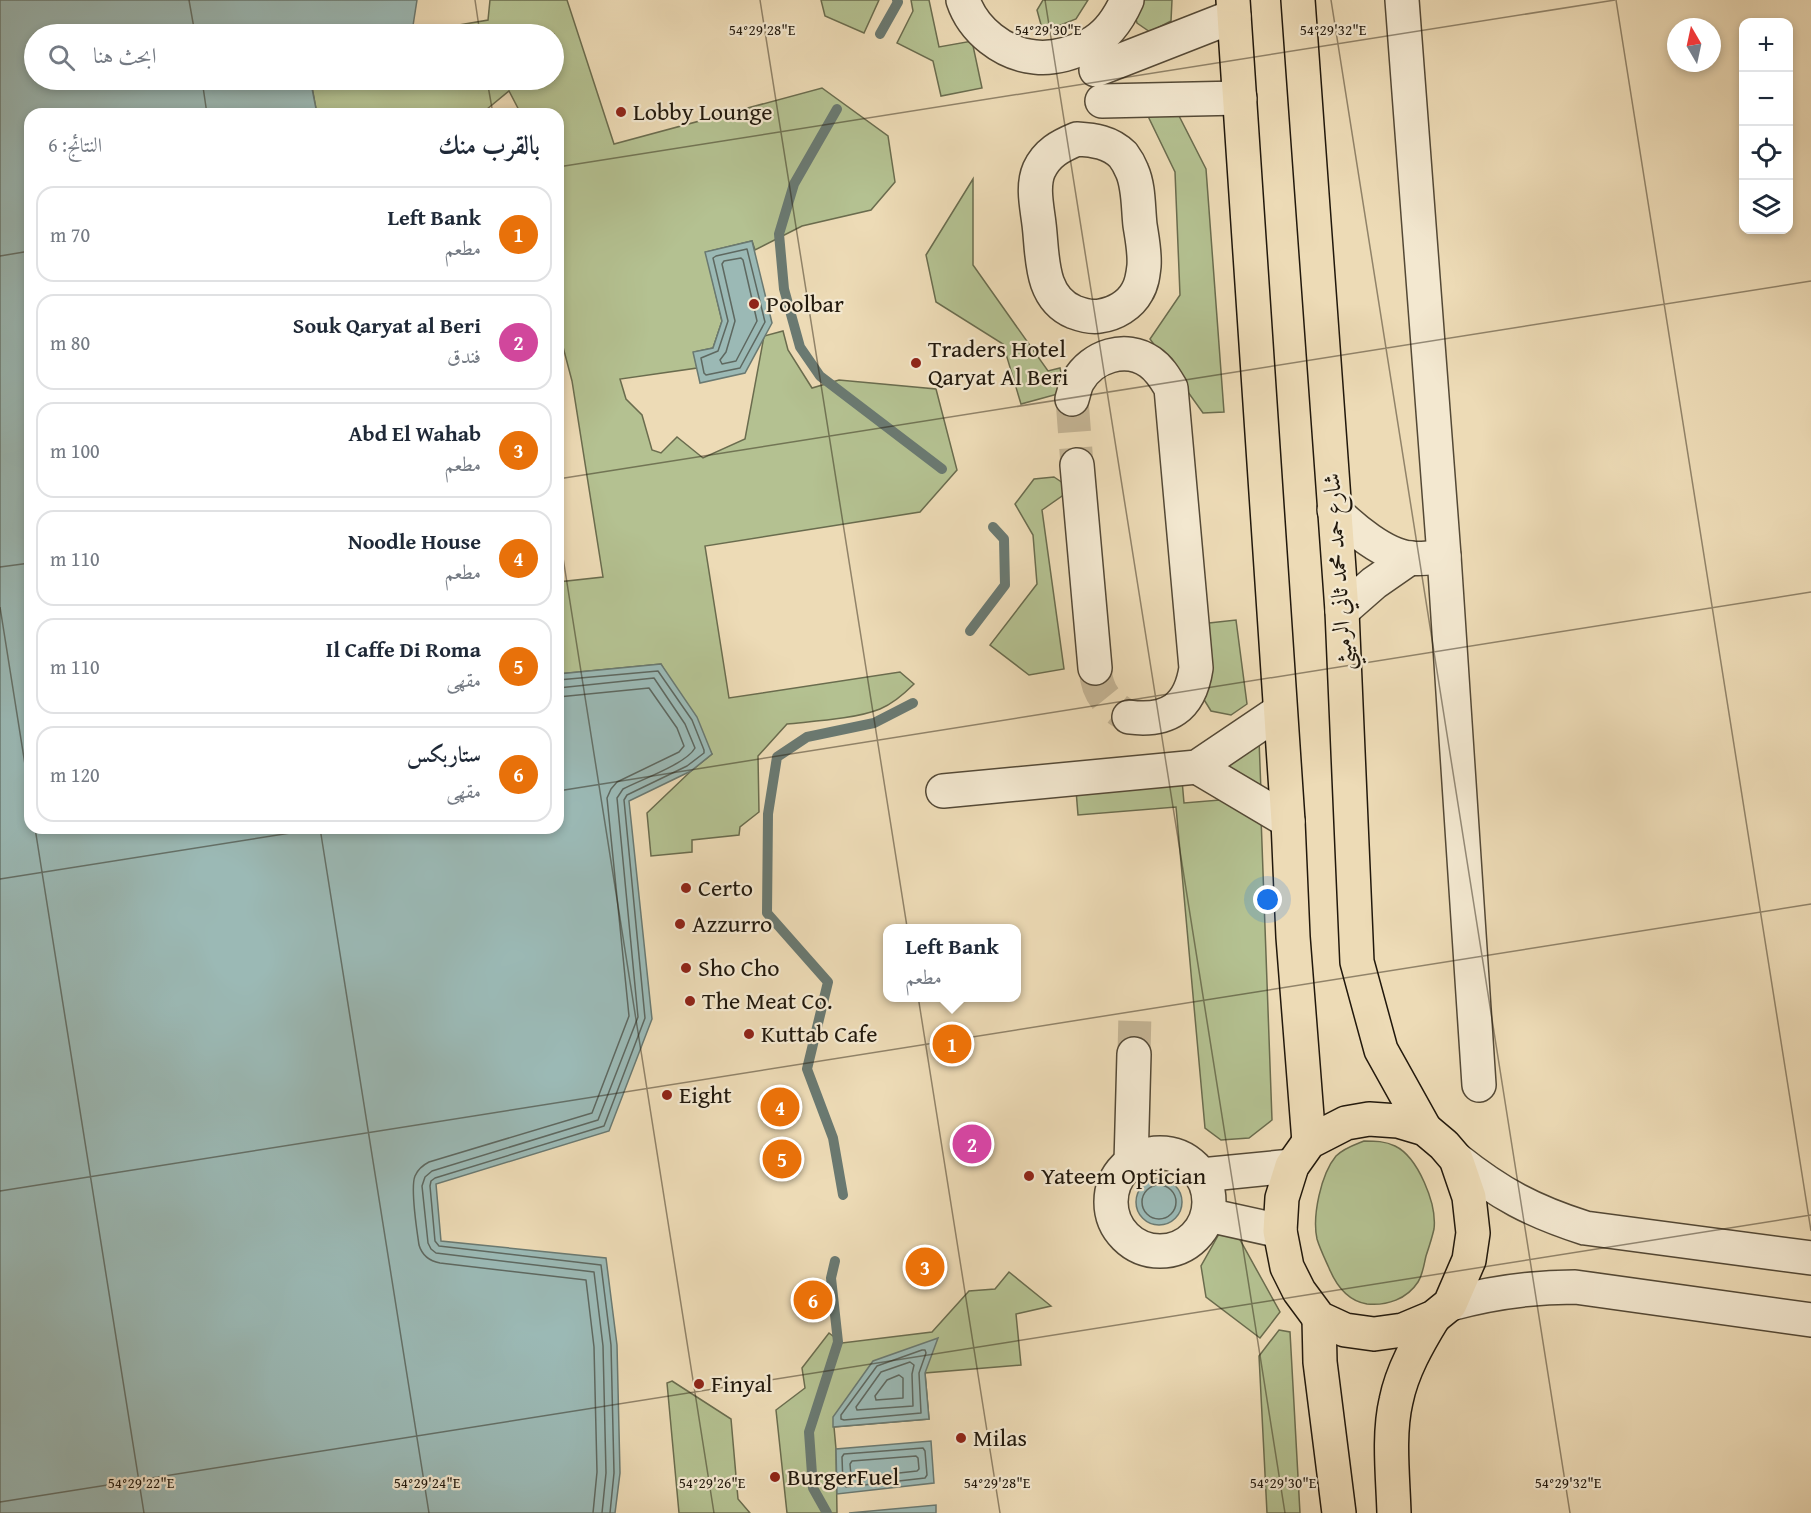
<!DOCTYPE html>
<html lang="ar">
<meta charset="utf-8">
<style>
:root{--surface:#fff;--page:#f2f2f3;--text:#1f2937;--muted:#747a83;--line:#e0e1e3;--accent:#0b8043}
body{margin:0;font-family:"Gentium Book Plus",Amiri,serif;background:var(--page);color:var(--text);direction:rtl}
.controls{position:absolute;right:18px;top:18px;display:grid;overflow:hidden;border-radius:12px;box-shadow:0 3px 9px #0003}
.controls button{width:54px;height:54px;display:grid;place-items:center;padding:0;border:0;border-bottom:2px solid var(--line);background:var(--surface);color:var(--text);font:30px sans-serif}
.compass{position:absolute;left:1667px;top:18px;width:54px;height:54px;border-radius:50%;background:var(--surface);box-shadow:0 3px 9px #0003;rotate:351deg}
.you{position:absolute;left:1268px;top:900px;width:21px;height:21px;margin:-15px;border:4px solid #fff;border-radius:50%;background:#1a73e8;box-shadow:0 0 0 9px #1a73e833}
.badge{display:grid;place-items:center;width:39px;height:39px;border-radius:50%;background:var(--accent);color:#fff;font-size:20px;font-weight:700}
.pin{position:absolute;translate:-50% -50%;border:3px solid #fff;box-shadow:0 2px 6px #0006}
.popup{position:absolute;left:883px;top:924px;width:138px;height:78px;box-sizing:border-box;display:grid;place-content:center;border-radius:12px;background:var(--surface);filter:drop-shadow(0 2px 4px #0005);font-size:20px;white-space:nowrap;color:var(--muted)}
.popup b{font-size:22px;color:var(--text)}
.popup::after{content:'';position:absolute;left:50%;top:100%;margin-left:-12px;border:12px solid transparent;border-top-color:var(--surface)}
.list{margin:0;padding:0;list-style:none}
h2{display:flex;justify-content:space-between;align-items:center;height:78px;margin:0;padding:0 24px;font-size:26px}
h2 small{font-size:20px;font-weight:400;color:var(--muted)}
.list li{display:grid;grid-template-columns:39px 1fr auto;gap:18px;align-items:center;box-sizing:border-box;height:96px;margin:0 12px 12px;padding:0 12px;border:2px solid var(--line);border-radius:18px}
.list b{display:block;font-size:22px;white-space:nowrap}
.list p{margin:0;font-size:20px;white-space:nowrap;color:var(--muted)}
.list em{font-size:20px;font-style:normal;color:var(--muted)}
.icon{flex:none;width:33px;height:33px;fill:none;stroke:currentColor;stroke-width:2;stroke-linecap:round;stroke-linejoin:round}
.map{position:relative;flex:none;width:1811px;height:1513px;overflow:hidden;direction:ltr}
.search{position:absolute;background:var(--surface);box-shadow:0 3px 9px #0003;left:24px;top:24px;width:540px;height:66px;display:flex;align-items:center;gap:15px;box-sizing:border-box;padding:0 21px;border-radius:33px;color:var(--muted);font-size:22px}
.panel{position:absolute;background:var(--surface);box-shadow:0 3px 9px #0003;left:24px;top:108px;width:540px;height:726px;border-radius:18px;direction:rtl}
.map>svg:first-child{display:block}
.green{fill:#b4c191;stroke:#6a6c4e;stroke-width:1.5}
.water{fill:#9bb9b5;stroke:#6a7971;stroke-width:1.5}
.lines{fill:none;stroke-linecap:round;stroke-linejoin:round}
.shore{stroke:#5e6860;stroke-width:1.5}
.stream{stroke:#6a7971;stroke-width:10}
.minor-tunnel{stroke:#c4b494;stroke-width:33;stroke-dasharray:33 16;stroke-linecap:butt}
.minor-casing{stroke:#544936;stroke-width:36}
.major-casing{stroke:#21180c;stroke-width:36}
.minor{stroke:#f3e8d0;stroke-width:33}
.major{stroke:#eddbb6;stroke-width:33}
.ticks{fill:none;stroke:#21180c;stroke-width:1.5;stroke-opacity:0.45}
.poi-dot{fill:#8f2418;stroke:#f3e8d0;stroke-width:2}
.labels{text-anchor:middle;stroke-width:4.5;stroke-linejoin:round;paint-order:stroke}
.poi-label{font-size:24px;fill:#21180c;stroke:#f3e8d0;text-anchor:start}
.street-label{font-size:24px;fill:#21180c;stroke:#f3e8d0}
.ticks-label{font-size:15px;text-anchor:middle;fill:#21180c;stroke:#f3e8d0;stroke-width:4.5;stroke-linejoin:round;paint-order:stroke}
</style>
<div class="map">
<svg width="1811" height="1513" viewBox="0 0 1811 1513">
<rect width="100%" height="100%" fill="#eddbb6"/>
<filter id="stains"><feTurbulence type="fractalNoise" baseFrequency=".00333" numOctaves="4"/><feColorMatrix values="0 0 0 0 .2 0 0 0 0 .09 0 0 0 0 .02 0 0 0 .5 -.17"/></filter>
<radialGradient id="worn" r=".72"><stop offset=".6" stop-color="#630" stop-opacity="0"/><stop offset="1" stop-color="#630" stop-opacity=".3"/></radialGradient>
<g class="green">
<path d="M490 0H567L614 144 822 88 888 136 895 182 871 210 802 226 755 250 752 241 706 252 722 321 713 348 694 352 697 368 620 379 626 399 642 415 652 450 661 453 677 437 703 458 745 439 764 336 783 331 788 350 812 388 839 380 936 389 957 470 920 512 705 546 729 698 900 672 914 684C905 693 892 704 880 709 855 719 815 721 787 724L758 756 759 812 740 827 739 835 692 840V852L651 856 647 813 691 771 712 754 661 664 558 674V582L603 577 572 381 558 328V114H521L509 91 481 114H317L311 82 315 80H554V34H406L488 20Z"/>
<polygon points="821,0 879,0 864,33 825,16"/>
<polygon points="911,0 929,0 939,47 972,41 982,88 941,96 933,61 897,43 913,11"/>
<polygon points="1043,0 1088,0 1076,19 1043,32 1037,10"/>
<polygon points="1142,0 1172,0 1171,21 1150,32 1137,23 1134,11"/>
<polygon points="1145,110 1176,110 1206,169 1224,412 1203,413 1150,339 1180,295 1175,172"/>
<polygon points="973,179 973,265 1048,371 1060,368 1065,392 1021,404 1003,344 936,302 926,255"/>
<polygon points="1054,477 1072,489 1042,510 1064,669 1029,675 990,645 1037,584 1033,535 1015,504 1034,479"/>
<polygon points="1236,620 1247,704 1231,715 1211,711 1203,698 1200,624"/>
<polygon points="1259,739 1261,792 1218,766"/>
<polygon points="1182,780 1184,803 1232,799 1261,817 1272,1120 1249,1138 1221,1140 1205,1128 1176,807 1078,815 1076,790"/>
<path d="M1364 1141C1375 1141 1385 1141 1395 1146 1418 1157 1437 1204 1434 1229 1432 1238 1429 1247 1426 1256 1424 1264 1423 1274 1418 1282 1407 1299 1387 1306 1367 1304 1348 1301 1336 1285 1329 1268 1325 1259 1320 1249 1317 1239 1312 1216 1321 1174 1336 1156 1344 1148 1354 1145 1364 1141Z"/>
<polygon points="1219,1234 1239,1238 1280,1312 1260,1338 1206,1297 1201,1266"/>
<polygon points="1009,1272 1051,1306 1016,1314 1021,1365 925,1373 929,1419 834,1427 836,1449 837,1513 787,1513 776,1410 805,1388 802,1368 829,1333 842,1343 932,1332 969,1291 995,1289"/>
<polygon points="1279,1330 1290,1332 1300,1513 1267,1513 1259,1356"/>
<polygon points="672,1381 731,1419 738,1499 750,1513 679,1513 667,1383"/>
</g>
<g class="water">
<polygon points="0,0 417,0 412,32 406,34 34,34 34,80 315,80 311,83 317,114 30,114 30,828 558,828 558,674 661,664 697,717 712,754 691,771 629,801 652,1019 609,1131 436,1184 441,1241 606,1258 617,1345 620,1473 615,1513 0,1513"/>
<polygon points="752,241 772,323 745,373 700,383 693,352 713,348 722,321 705,252"/>
<circle cx="1159" cy="1202" r="23"/>
<polygon points="938,1338 925,1373 929,1419 833,1427 833,1417 873,1361"/>
<polygon points="931,1441 934,1483 837,1494 836,1449"/>
<polygon points="936,1505 936,1513 849,1513"/>
</g>
<g class="lines">
<g class="shore">
<polygon points="747,249 765,322 740,368 706,375 704,373 701,358 718,351 728,321 713,258 716,256"/>
<polygon points="741,258 743,260 757,321 736,361 722,364 720,360 726,352 735,321 722,264 724,261"/>
<polyline points="558,680 658,671 692,720 704,750 704,753 687,766 627,795 624,800 645,1018 604,1126 435,1178 431,1181 430,1186 435,1241 439,1246 601,1265 611,1345 614,1473 610,1513"/>
<path d="M558 688 654 678 685 724 695 748C686 764 640 780 623 789L617 798 638 1017 598 1120 432 1171 425 1177 422 1186 428 1243 431 1249 436 1253 594 1272 603 1346 606 1473 602 1513"/>
<path d="M558 697 649 688 677 728 684 746 679 752 617 782 611 789 607 798 629 1016 592 1113 429 1162C423 1165 418 1169 415 1176 410 1188 417 1231 419 1245 422 1255 429 1261 440 1263L586 1280 594 1347 597 1472 593 1513"/>
<circle cx="1159" cy="1202" r="17"/>
<polygon points="922,1350 925,1350 926,1353 919,1373 921,1413 844,1420 841,1419 841,1415 877,1366"/>
<polygon points="910,1362 914,1365 912,1374 913,1406 857,1410 856,1407 881,1372"/>
<polygon points="899,1375 903,1378 903,1398 876,1400 875,1396 887,1380"/>
<polygon points="923,1448 925,1451 927,1475 925,1478 846,1487 843,1485 842,1457 844,1454"/>
<polygon points="916,1456 918,1458 919,1469 917,1471 854,1478 851,1476 850,1464 852,1461"/>
</g>
<g class="stream">
<polyline points="880,34 898,2 897,0"/>
<polyline points="837,109 794,184 779,234 784,289 800,347 820,376 942,469"/>
<polyline points="970,631 1005,585 1004,539 993,527"/>
<polyline points="843,1195 833,1138 807,1069 828,982 767,913 768,814 777,757 807,737 874,723 913,703"/>
<polyline points="827,1513 813,1488 809,1432 838,1342 831,1278 835,1261"/>
</g>
<g class="minor-tunnel">
<polyline points="1072,399 1077,465"/>
<path d="M1095 668C1097 694 1107 704 1129 717"/>
<polyline points="1134,1054 1135,1012"/>
</g>
<defs>
<g id="minor">
<path d="M963 0C973 30 1003 54 1035 57 1053 59 1073 53 1089 45 1107 36 1119 18 1127 0"/>
<polyline points="1402,0 1444,556 1479,1085"/>
<polyline points="1096,70 1234,16"/>
<polyline points="1102,101 1240,98"/>
<path d="M1077 139C1094 140 1110 142 1123 155 1126 159 1130 166 1132 171 1139 187 1138 207 1140 225 1142 238 1145 252 1144 266 1143 275 1142 284 1137 292 1130 305 1115 314 1100 316 1091 318 1082 315 1074 312 1039 297 1043 255 1039 224 1037 207 1032 186 1039 170 1047 153 1060 146 1077 139Z"/>
<path d="M1072 399C1074 393 1075 386 1078 381 1092 356 1126 345 1150 362 1160 369 1165 378 1171 388L1196 668C1190 708 1168 722 1129 717"/>
<polyline points="1077,465 1095,668"/>
<path d="M1334 510C1352 528 1385 556 1411 558 1421 560 1434 557 1444 556"/>
<polyline points="1342,611 1374,583 1410,558"/>
<polyline points="1197,767 1288,821"/>
<polyline points="943,791 1197,767 1280,711"/>
<circle cx="1160" cy="1202" r="49"/>
<path d="M1456 1159C1500 1194 1532 1211 1585 1228L1811 1258"/>
<polyline points="1131,1163 1134,1054"/>
<polyline points="1201,1175 1292,1166"/>
<polyline points="1208,1215 1280,1231"/>
<path d="M1450 1304C1493 1292 1530 1287 1575 1287L1811 1320"/>
</g>
<g id="major">
<polyline points="1233,0 1288,821 1293,937 1309,1142"/>
<polyline points="1298,0 1342,611 1357,962 1381,1050 1425,1129"/>
<polygon points="1369,1119 1398,1121 1425,1129 1444,1145 1456,1159 1469,1197 1473,1233 1469,1260 1450,1304 1434,1317 1403,1330 1374,1334 1345,1330 1319,1318 1299,1291 1287,1267 1280,1231 1282,1198 1292,1166 1309,1142 1346,1123"/>
<polyline points="1319,1318 1320,1362 1339,1513"/>
<path d="M1394 1513C1393 1478 1388 1435 1396 1401 1402 1371 1418 1343 1434 1317"/>
</g>
</defs>
<use href="#minor" class="minor-casing"/>
<use href="#major" class="major-casing"/>
<use href="#minor" class="minor"/>
<use href="#major" class="major"/>
</g>
<path class="ticks" d="M189 0 195 34M475 0 480 34M760 0 1000 1513M1045 0 1285 1513M1331 0 1570 1513M1616 0 1811 1231M202 80 207 114M487 80 493 114M558 167 1615 0M0 256 30 251M558 479 1811 281M558 526 714 1513M0 567 30 563M0 607 30 796M558 791 1811 592M35 828 144 1513M320 828 429 1513M0 879 322 828M0 1191 1811 904M0 1502 1811 1215"/>
<g class="poi-dot">
<circle cx="621" cy="112" r="6"/>
<circle cx="754" cy="304" r="6"/>
<circle cx="916" cy="363" r="6"/>
<circle cx="686" cy="888" r="6"/>
<circle cx="680" cy="924" r="6"/>
<circle cx="686" cy="968" r="6"/>
<circle cx="690" cy="1001" r="6"/>
<circle cx="749" cy="1034" r="6"/>
<circle cx="667" cy="1095" r="6"/>
<circle cx="1029" cy="1176" r="6"/>
<circle cx="699" cy="1384" r="6"/>
<circle cx="961" cy="1438" r="6"/>
<circle cx="775" cy="1477" r="6"/>
</g>
<g class="labels">
<g class="poi-label">
<text x="633" y="120">Lobby Lounge</text>
<text x="766" y="312">Poolbar</text>
<text x="928" y="357">Traders Hotel<tspan x="928" dy="28">Qaryat Al Beri</tspan></text>
<text x="698" y="896">Certo</text>
<text x="692" y="932">Azzurro</text>
<text x="698" y="976">Sho Cho</text>
<text x="702" y="1009">The Meat Co.</text>
<text x="761" y="1042">Kuttab Cafe</text>
<text x="679" y="1103">Eight</text>
<text x="1041" y="1184">Yateem Optician</text>
<text x="711" y="1392">Finyal</text>
<text x="973" y="1446">Milas</text>
<text x="787" y="1485">BurgerFuel</text>
</g>
<g class="street-label">
<text transform="translate(1338 572) rotate(-94)" y="8">شارع حمد محمد ثاني الرميثي</text>
</g>
</g>
<g class="ticks-label">
<text x="762" y="35">54°29'28"E</text>
<text x="1048" y="35">54°29'30"E</text>
<text x="1333" y="35">54°29'32"E</text>
<text x="141" y="1488">54°29'22"E</text>
<text x="427" y="1488">54°29'24"E</text>
<text x="712" y="1488">54°29'26"E</text>
<text x="997" y="1488">54°29'28"E</text>
<text x="1283" y="1488">54°29'30"E</text>
<text x="1568" y="1488">54°29'32"E</text>
</g>
<rect width="100%" height="100%" filter="url(#stains)"/>
<rect width="100%" height="100%" fill="url(#worn)"/>
</svg>
<div class="controls">
<button>+</button>
<button>−</button>
<button><svg class="icon" aria-label="locate" viewBox="0 0 24 24"><circle cx="12" cy="12" r="6"/><path d="M12 2v4M12 18v4M2 12h4M18 12h4"/></svg></button>
<button><svg class="icon" aria-label="layers" viewBox="0 0 24 24"><path d="M12 4l9 5-9 5-9-5zM3 14l9 5 9-5"/></svg></button>
</div>
<svg class="compass" viewBox="-18 -18 36 36"><path d="M0-13l5 13h-10z" fill="#e53935"/><path d="M0 13l5-13h-10z" fill="#747a83"/></svg>
<div class="you"></div>
<div class="pin badge" style="left:952px;top:1044px;background:#e8710a">1</div>
<div class="popup"><b>Left Bank</b>مطعم</div>
<div class="pin badge" style="left:972px;top:1144px;background:#d1479c">2</div>
<div class="pin badge" style="left:925px;top:1267px;background:#e8710a">3</div>
<div class="pin badge" style="left:780px;top:1107px;background:#e8710a">4</div>
<div class="pin badge" style="left:782px;top:1159px;background:#e8710a">5</div>
<div class="pin badge" style="left:813px;top:1300px;background:#e8710a">6</div>
<div class="search"><svg class="icon" aria-label="search" viewBox="0 0 24 24"><circle cx="10" cy="10" r="6"/><path d="M15 15l6 6"/></svg>ابحث هنا</div>
<section class="panel">
<h2>بالقرب منك<small>النتائج: 6</small></h2>
<ul class="list">
<li><span class="badge" style="background:#e8710a">1</span><div><b>Left Bank</b><p>مطعم</p></div><em>70 m</em></li>
<li><span class="badge" style="background:#d1479c">2</span><div><b>Souk Qaryat al Beri</b><p>فندق</p></div><em>80 m</em></li>
<li><span class="badge" style="background:#e8710a">3</span><div><b>Abd El Wahab</b><p>مطعم</p></div><em>100 m</em></li>
<li><span class="badge" style="background:#e8710a">4</span><div><b>Noodle House</b><p>مطعم</p></div><em>110 m</em></li>
<li><span class="badge" style="background:#e8710a">5</span><div><b>Il Caffe Di Roma</b><p>مقهى</p></div><em>110 m</em></li>
<li><span class="badge" style="background:#e8710a">6</span><div><b>ستاربكس</b><p>مقهى</p></div><em>120 m</em></li>
</ul>
</section>
</div>
